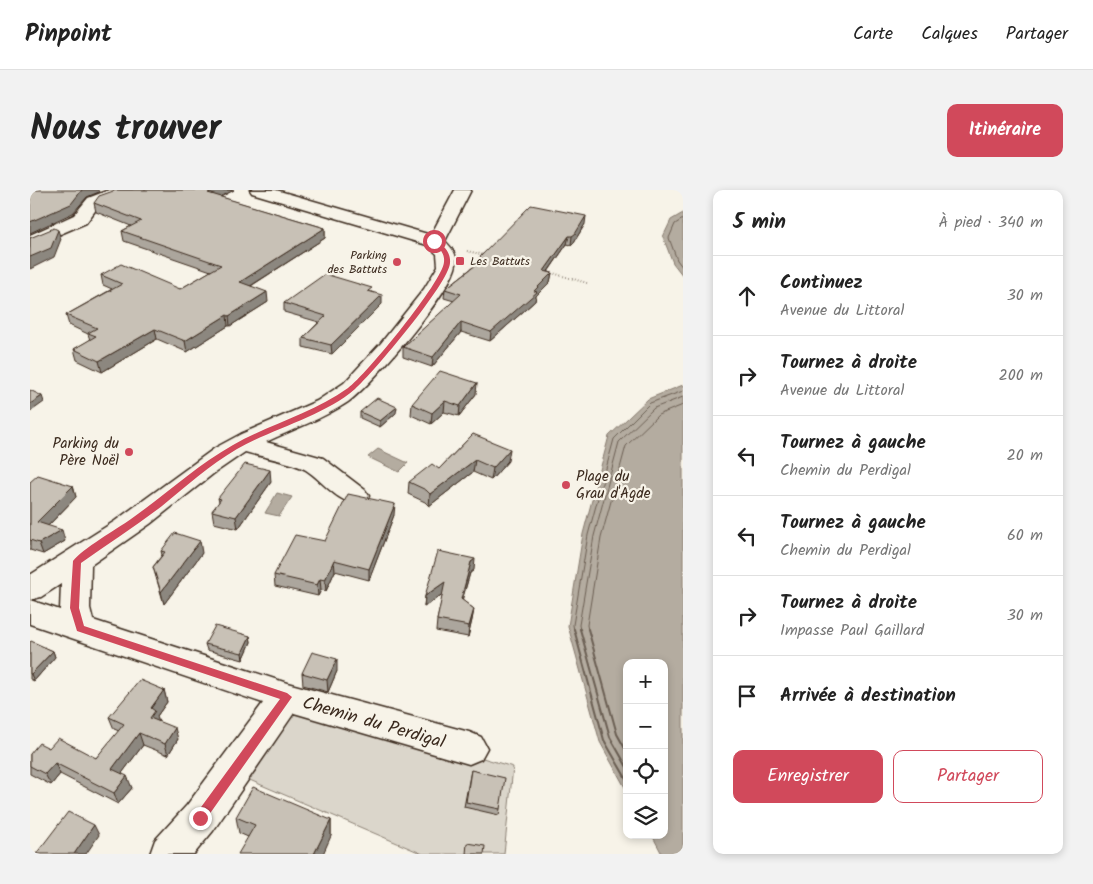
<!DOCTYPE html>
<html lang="fr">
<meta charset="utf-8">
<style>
:root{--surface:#fff;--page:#f2f2f2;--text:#222;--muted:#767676;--line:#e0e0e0;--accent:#d1495b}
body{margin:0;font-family:Kalam,sans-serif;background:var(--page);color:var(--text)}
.controls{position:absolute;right:15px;bottom:15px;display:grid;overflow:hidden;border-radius:10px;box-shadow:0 2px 8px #0003}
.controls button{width:45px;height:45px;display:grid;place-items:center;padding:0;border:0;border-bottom:1px solid var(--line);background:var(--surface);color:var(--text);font:25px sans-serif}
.stop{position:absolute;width:15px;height:15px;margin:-11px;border:4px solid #d1495b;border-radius:50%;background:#fff}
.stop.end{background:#d1495b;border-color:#fff;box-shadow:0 1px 5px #0008}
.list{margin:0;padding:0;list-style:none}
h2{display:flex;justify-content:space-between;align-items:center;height:65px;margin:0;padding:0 20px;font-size:21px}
h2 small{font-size:16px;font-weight:400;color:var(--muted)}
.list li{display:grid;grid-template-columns:32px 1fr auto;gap:15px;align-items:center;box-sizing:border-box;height:80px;padding:0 20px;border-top:1px solid var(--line)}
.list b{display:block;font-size:19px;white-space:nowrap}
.list p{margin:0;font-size:16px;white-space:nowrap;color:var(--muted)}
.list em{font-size:16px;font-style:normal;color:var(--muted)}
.actions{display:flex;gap:10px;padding:15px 20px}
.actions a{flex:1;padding:11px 0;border:1px solid var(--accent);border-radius:10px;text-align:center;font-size:18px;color:var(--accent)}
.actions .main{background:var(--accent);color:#fff}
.icon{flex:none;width:28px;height:28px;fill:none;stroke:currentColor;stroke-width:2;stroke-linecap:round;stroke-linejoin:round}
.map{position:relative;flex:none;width:653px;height:664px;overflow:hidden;border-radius:10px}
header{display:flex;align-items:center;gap:30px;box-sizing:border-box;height:70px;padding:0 25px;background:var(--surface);border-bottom:1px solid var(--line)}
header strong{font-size:24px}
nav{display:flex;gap:28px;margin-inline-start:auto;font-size:18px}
.intro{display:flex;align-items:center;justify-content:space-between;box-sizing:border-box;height:120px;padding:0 30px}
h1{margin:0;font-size:35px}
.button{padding:12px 22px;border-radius:10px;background:var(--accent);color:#fff;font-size:18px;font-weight:700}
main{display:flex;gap:30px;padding:0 30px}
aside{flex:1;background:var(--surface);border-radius:10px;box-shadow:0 2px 8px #0003}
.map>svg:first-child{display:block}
.green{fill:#dbd6cb;stroke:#8b8074}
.water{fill:#b4aca0;stroke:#84786c}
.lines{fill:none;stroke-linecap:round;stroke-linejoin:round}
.shore-far1{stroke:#6b5e52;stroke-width:1}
.shore{stroke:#6b5e52;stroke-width:2}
.minor-casing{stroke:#3b2a1e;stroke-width:3}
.path{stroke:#3b2a1e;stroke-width:2;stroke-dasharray:0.5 2.5;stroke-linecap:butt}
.minor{fill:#f7f3e8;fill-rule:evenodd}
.wall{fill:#aca69d;stroke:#3b2a1e}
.shaded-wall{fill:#8c877f;stroke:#3b2a1e}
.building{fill:#c8c1b6;stroke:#3b2a1e}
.route{fill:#d1495b}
.poi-dot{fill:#d1495b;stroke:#f7f3e8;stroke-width:2}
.labels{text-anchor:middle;stroke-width:4.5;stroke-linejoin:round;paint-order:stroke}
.far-poi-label{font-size:12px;fill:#3b2a1e;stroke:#f7f3e8;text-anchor:end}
.poi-label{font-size:15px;fill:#3b2a1e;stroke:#f7f3e8;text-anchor:end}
.near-street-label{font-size:18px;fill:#3b2a1e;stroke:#f7f3e8}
</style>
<header>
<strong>Pinpoint</strong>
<nav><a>Carte</a><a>Calques</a><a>Partager</a></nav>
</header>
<div class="intro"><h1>Nous trouver</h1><a class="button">Itinéraire</a></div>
<main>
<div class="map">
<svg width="653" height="664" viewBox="0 0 653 664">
<rect width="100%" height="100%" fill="#f7f3e8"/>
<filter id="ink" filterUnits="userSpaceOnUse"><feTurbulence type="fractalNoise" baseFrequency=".02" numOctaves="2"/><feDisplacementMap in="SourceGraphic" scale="10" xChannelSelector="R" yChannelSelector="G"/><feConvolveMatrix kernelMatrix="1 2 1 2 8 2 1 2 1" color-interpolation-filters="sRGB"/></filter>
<g filter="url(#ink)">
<polygon class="green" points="271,514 483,577 474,664 393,664 215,588"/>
<g class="water">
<polygon points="653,23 653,86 643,73 633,47 641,30"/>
<polygon points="653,195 653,664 632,664 622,645 634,645 634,473 597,473 597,601 570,552 538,436 553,344 579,246 618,209"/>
<polygon points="348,259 378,273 369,282 338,267"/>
<polygon points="247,303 262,307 249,326 235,323"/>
</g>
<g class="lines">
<g class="shore-far1">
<polyline points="653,29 645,34 639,48 647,70 653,78"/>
<polyline points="544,440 543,435 558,345 584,249 620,213 653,201"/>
<polyline points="550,440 549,435 564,346 589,252 624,218 653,207"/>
<polyline points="558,440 557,435 571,348 596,256 628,225 653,215"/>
</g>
<g class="shore">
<polyline points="544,439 574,550 597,590"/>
<polyline points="550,439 580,547 597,577"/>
<polyline points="558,439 587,544 597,562"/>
</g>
<defs>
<g id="minor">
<polygon points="79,0 102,0 100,3 70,14 56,33 0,57 0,45 44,25 58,8"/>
<path d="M220 0H246L401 45 425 0H441L415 51C421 57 428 65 426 74 423 100 342 195 318 212 293 229 263 239 236 252L293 268 335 300 339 306 335 312C311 319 295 292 276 280 262 272 232 267 215 262L183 284 120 334 61 375 60 418 63 430 257 493 439 542 451 547 457 558 451 569 439 574 264 523 183 641 164 664H120L125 650 157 615 233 513 0 434V385L85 331 185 258 211 244 287 211 314 193 351 153 394 99 408 76 407 64 397 55 222 3ZM31 394 30 420 0 410 11 407Z"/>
</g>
</defs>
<use href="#minor" class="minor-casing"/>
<g class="path">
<polyline points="437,61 455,65"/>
<polyline points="519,82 557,93"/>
</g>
<use href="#minor" class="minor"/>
</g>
<g class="wall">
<polygon points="86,0 204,0 190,7 295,38 295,48 221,96 238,112 200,136 198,136 157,162 127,149 72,182 47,170 44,159 60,150 58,144 39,135 36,125 82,99 73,95 71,85 150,99 181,81 94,51 92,41 101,36 66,22 64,13"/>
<polygon points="555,34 544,52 541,55 537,54 518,82 522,83 520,92 506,106 505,111 460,151 431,142 402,177 373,167 373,157 424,111 414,108 415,99 448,73 449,68"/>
<polygon points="342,102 352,114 302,164 273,157 273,148 289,132 254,122 254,113"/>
<polygon points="446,204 429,226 414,222 401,234 381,225 382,214"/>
<polygon points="330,222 366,223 350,237 330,228"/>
<polygon points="443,244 478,271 461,290 443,282 399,316 395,312 378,304 379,292 409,279"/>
<polygon points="0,292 43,296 46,307 18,336 35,351 13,364 0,360"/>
<polygon points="241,292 208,339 184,333 182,321 189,312 188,308"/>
<polygon points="364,325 339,390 305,381 296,401 291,400 288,406 245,396 244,385 295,351"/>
<polygon points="131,361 172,363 134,414 123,377 132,365"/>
<polygon points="444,380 440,383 432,410 444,419 442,430 438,447 406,441 407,430 413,404 394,417 395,406"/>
<polygon points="220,446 221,452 213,470 177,460 175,454"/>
<polygon points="0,452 23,461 25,467 4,491 0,489"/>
<polygon points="307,481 298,502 273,495 272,483"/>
<polygon points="134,500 137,512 127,526 128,531 148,549 138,565 113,555 92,583 102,598 88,614 30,584 21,595 0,584 0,564 19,558 66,568 89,541 84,539 79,527"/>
<polygon points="441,580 470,619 469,625 434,617"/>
<polygon points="206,627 301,630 301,646 218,647 209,643"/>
</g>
<g class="shaded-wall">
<polygon points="52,0 68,0 69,2 57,7 43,23 0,43 0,32"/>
<polygon points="184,0 204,0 179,13 178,3"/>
<polygon points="556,26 555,34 544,52 541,55 542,46"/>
<polygon points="295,38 295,48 211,102 210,92"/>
<polygon points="28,40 31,49 24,67 0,79 0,67"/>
<polygon points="539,46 537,54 512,90 514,81"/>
<polygon points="522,83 520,92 506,106 505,111 460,151 461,142"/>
<polygon points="237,102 238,112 200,136 199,126"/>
<polygon points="352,105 352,114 302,164 301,155"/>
<polygon points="197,125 198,136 157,162 155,151"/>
<polygon points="431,132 431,142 402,177 403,167"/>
<polygon points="125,139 127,149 72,182 69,171"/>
<polygon points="447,193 446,204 429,226 430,216"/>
<polygon points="12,206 14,212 0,222 0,214"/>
<polygon points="415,211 414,222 401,234 402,223"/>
<polygon points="367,217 366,223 350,237 350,231"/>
<polygon points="480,259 478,271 461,290 463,278"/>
<polygon points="445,270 443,282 399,316 400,304"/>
<polygon points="240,280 241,292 208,339 206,327"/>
<polygon points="43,296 46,307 11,343 7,332"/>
<polygon points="365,314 364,325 339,390 339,379"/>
<polygon points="32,340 35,351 13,364 9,353"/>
<polygon points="170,351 172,363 134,414 131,402"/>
<polygon points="445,369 444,380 440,383 429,421 431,409 441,372"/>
<polygon points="304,370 305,381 296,401 295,390"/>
<polygon points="290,389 291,400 288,406 287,395"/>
<polygon points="415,392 414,403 394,417 395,406"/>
<polygon points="444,419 442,430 438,447 439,436"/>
<polygon points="220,446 221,452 213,470 212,463"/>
<polygon points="23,461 25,467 4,491 1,484"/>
<polygon points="307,469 307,481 298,502 297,490"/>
<polygon points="134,500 137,512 127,526 129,533 120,528 121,518"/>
<polygon points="145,538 148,549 138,565 135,554"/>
<polygon points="109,543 113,555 87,590 82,579"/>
<polygon points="25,573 30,584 21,595 15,584"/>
<polygon points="97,586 102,598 88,614 84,603"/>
<polygon points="301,630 301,646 293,664 284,664"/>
<polygon points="64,635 69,645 56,664 44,664"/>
</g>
<g class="building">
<polygon points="0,0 52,0 41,14 0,32"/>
<polygon points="86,0 184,0 178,3 295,38 210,92 237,102 199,126 197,125 155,151 125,139 69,171 44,159 66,146 58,143 67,138 36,125 92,94 71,85 91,74 150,99 191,75 92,41 111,31 64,13 69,6"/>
<polygon points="501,15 556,26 545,44 542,46 539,46 514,81 522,83 504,101 507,102 461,142 431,132 403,167 373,157 431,104 415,99 451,71 449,68"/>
<polygon points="24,38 28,40 21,58 0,67 0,48"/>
<polygon points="295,84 342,98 338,101 352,105 301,155 273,148 296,126 254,113"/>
<polygon points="410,181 447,193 430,216 415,211 402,223 382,214"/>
<polygon points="0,200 12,206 0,214"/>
<polygon points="347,208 367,217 350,231 330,222"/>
<polygon points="443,244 480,259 463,278 445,270 400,304 396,300 379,292 402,274 409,279"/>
<polygon points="215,274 240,280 206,327 182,321 191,309 188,308"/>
<polygon points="8,285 43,296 7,332 32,340 9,353 0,350 0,292"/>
<polygon points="318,304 365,314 339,379 304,370 295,390 290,389 287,395 244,385 265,345 295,351"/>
<polygon points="145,343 170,351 131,402 123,377 135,362 131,361"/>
<polygon points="408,361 445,369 441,372 431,409 444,419 439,436 407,430 415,392 395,406"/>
<polygon points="185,436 220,446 212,463 175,454"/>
<polygon points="1,451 23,461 1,484 0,484 0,452"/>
<polygon points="282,462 307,469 297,490 272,483"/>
<polygon points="110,490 134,500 121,518 125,521 120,528 145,538 135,554 109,543 82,579 97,586 84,603 25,573 15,584 0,576 0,564 9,553 19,558 28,548 66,568 94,534 79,527"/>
<polygon points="441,580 475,588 470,619 436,612"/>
<polygon points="223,597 301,630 284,664 208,664 225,635 206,627"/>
<polygon points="38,622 64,635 44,664 6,664"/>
<polygon points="437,653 455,656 454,664 436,664"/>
</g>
</g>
<path class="route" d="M404 50C413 54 421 62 420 73 419 93 343 183 325 199 294 226 244 238 207 259 180 275 156 296 132 316 106 336 78 354 51 373L49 418 54 436 257 503 262 507 174 632 170 633 166 632 164 628 166 624 250 509 47 441 40 418 43 371C52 359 87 339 101 329 135 305 166 276 203 255 240 234 283 223 318 198 336 185 413 91 414 72 415 62 408 57 401 51Z"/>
<g class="poi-dot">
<rect x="425" y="66" width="10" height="10" rx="2.5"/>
<circle cx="367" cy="72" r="5"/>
<circle cx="99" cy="262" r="5"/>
<circle cx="536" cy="295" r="5"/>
</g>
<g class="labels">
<g class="far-poi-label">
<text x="357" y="69">Parking<tspan x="357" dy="14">des Battuts</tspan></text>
<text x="440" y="75" text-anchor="start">Les Battuts</text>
</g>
<g class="poi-label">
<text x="89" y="258">Parking du<tspan x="89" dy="17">Père Noël</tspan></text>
<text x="546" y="291" text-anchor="start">Plage du<tspan x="546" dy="17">Grau d'Agde</tspan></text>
</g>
<g class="near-street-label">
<text transform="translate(344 532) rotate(16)" y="6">Chemin du Perdigal</text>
</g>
</g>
</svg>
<div class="controls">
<button>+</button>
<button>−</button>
<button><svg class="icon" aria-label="locate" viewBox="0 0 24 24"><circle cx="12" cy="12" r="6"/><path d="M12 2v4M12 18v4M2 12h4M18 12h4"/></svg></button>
<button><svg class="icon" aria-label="layers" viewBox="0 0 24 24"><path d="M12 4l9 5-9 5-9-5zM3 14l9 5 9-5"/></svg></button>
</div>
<div class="stop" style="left:404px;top:51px"></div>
<div class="stop end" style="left:170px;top:628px"></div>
</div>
<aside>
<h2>5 min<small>À pied · 340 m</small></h2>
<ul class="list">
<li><svg class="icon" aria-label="ahead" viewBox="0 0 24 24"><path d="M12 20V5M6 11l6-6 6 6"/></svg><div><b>Continuez</b><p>Avenue du Littoral</p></div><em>30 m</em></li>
<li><svg class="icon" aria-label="right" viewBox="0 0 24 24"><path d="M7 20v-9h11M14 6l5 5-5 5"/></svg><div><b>Tournez à droite</b><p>Avenue du Littoral</p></div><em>200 m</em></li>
<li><svg class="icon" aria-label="left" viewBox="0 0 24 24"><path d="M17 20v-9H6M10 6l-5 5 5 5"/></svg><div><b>Tournez à gauche</b><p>Chemin du Perdigal</p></div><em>20 m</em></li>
<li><svg class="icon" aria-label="left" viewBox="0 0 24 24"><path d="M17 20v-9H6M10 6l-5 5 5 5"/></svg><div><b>Tournez à gauche</b><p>Chemin du Perdigal</p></div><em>60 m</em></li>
<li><svg class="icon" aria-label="right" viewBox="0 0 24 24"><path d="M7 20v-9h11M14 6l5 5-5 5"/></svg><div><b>Tournez à droite</b><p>Impasse Paul Gaillard</p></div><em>30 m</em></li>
<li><svg class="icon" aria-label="arrive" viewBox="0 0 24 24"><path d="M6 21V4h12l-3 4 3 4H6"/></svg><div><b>Arrivée à destination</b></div></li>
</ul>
<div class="actions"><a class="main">Enregistrer</a><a>Partager</a></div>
</aside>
</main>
